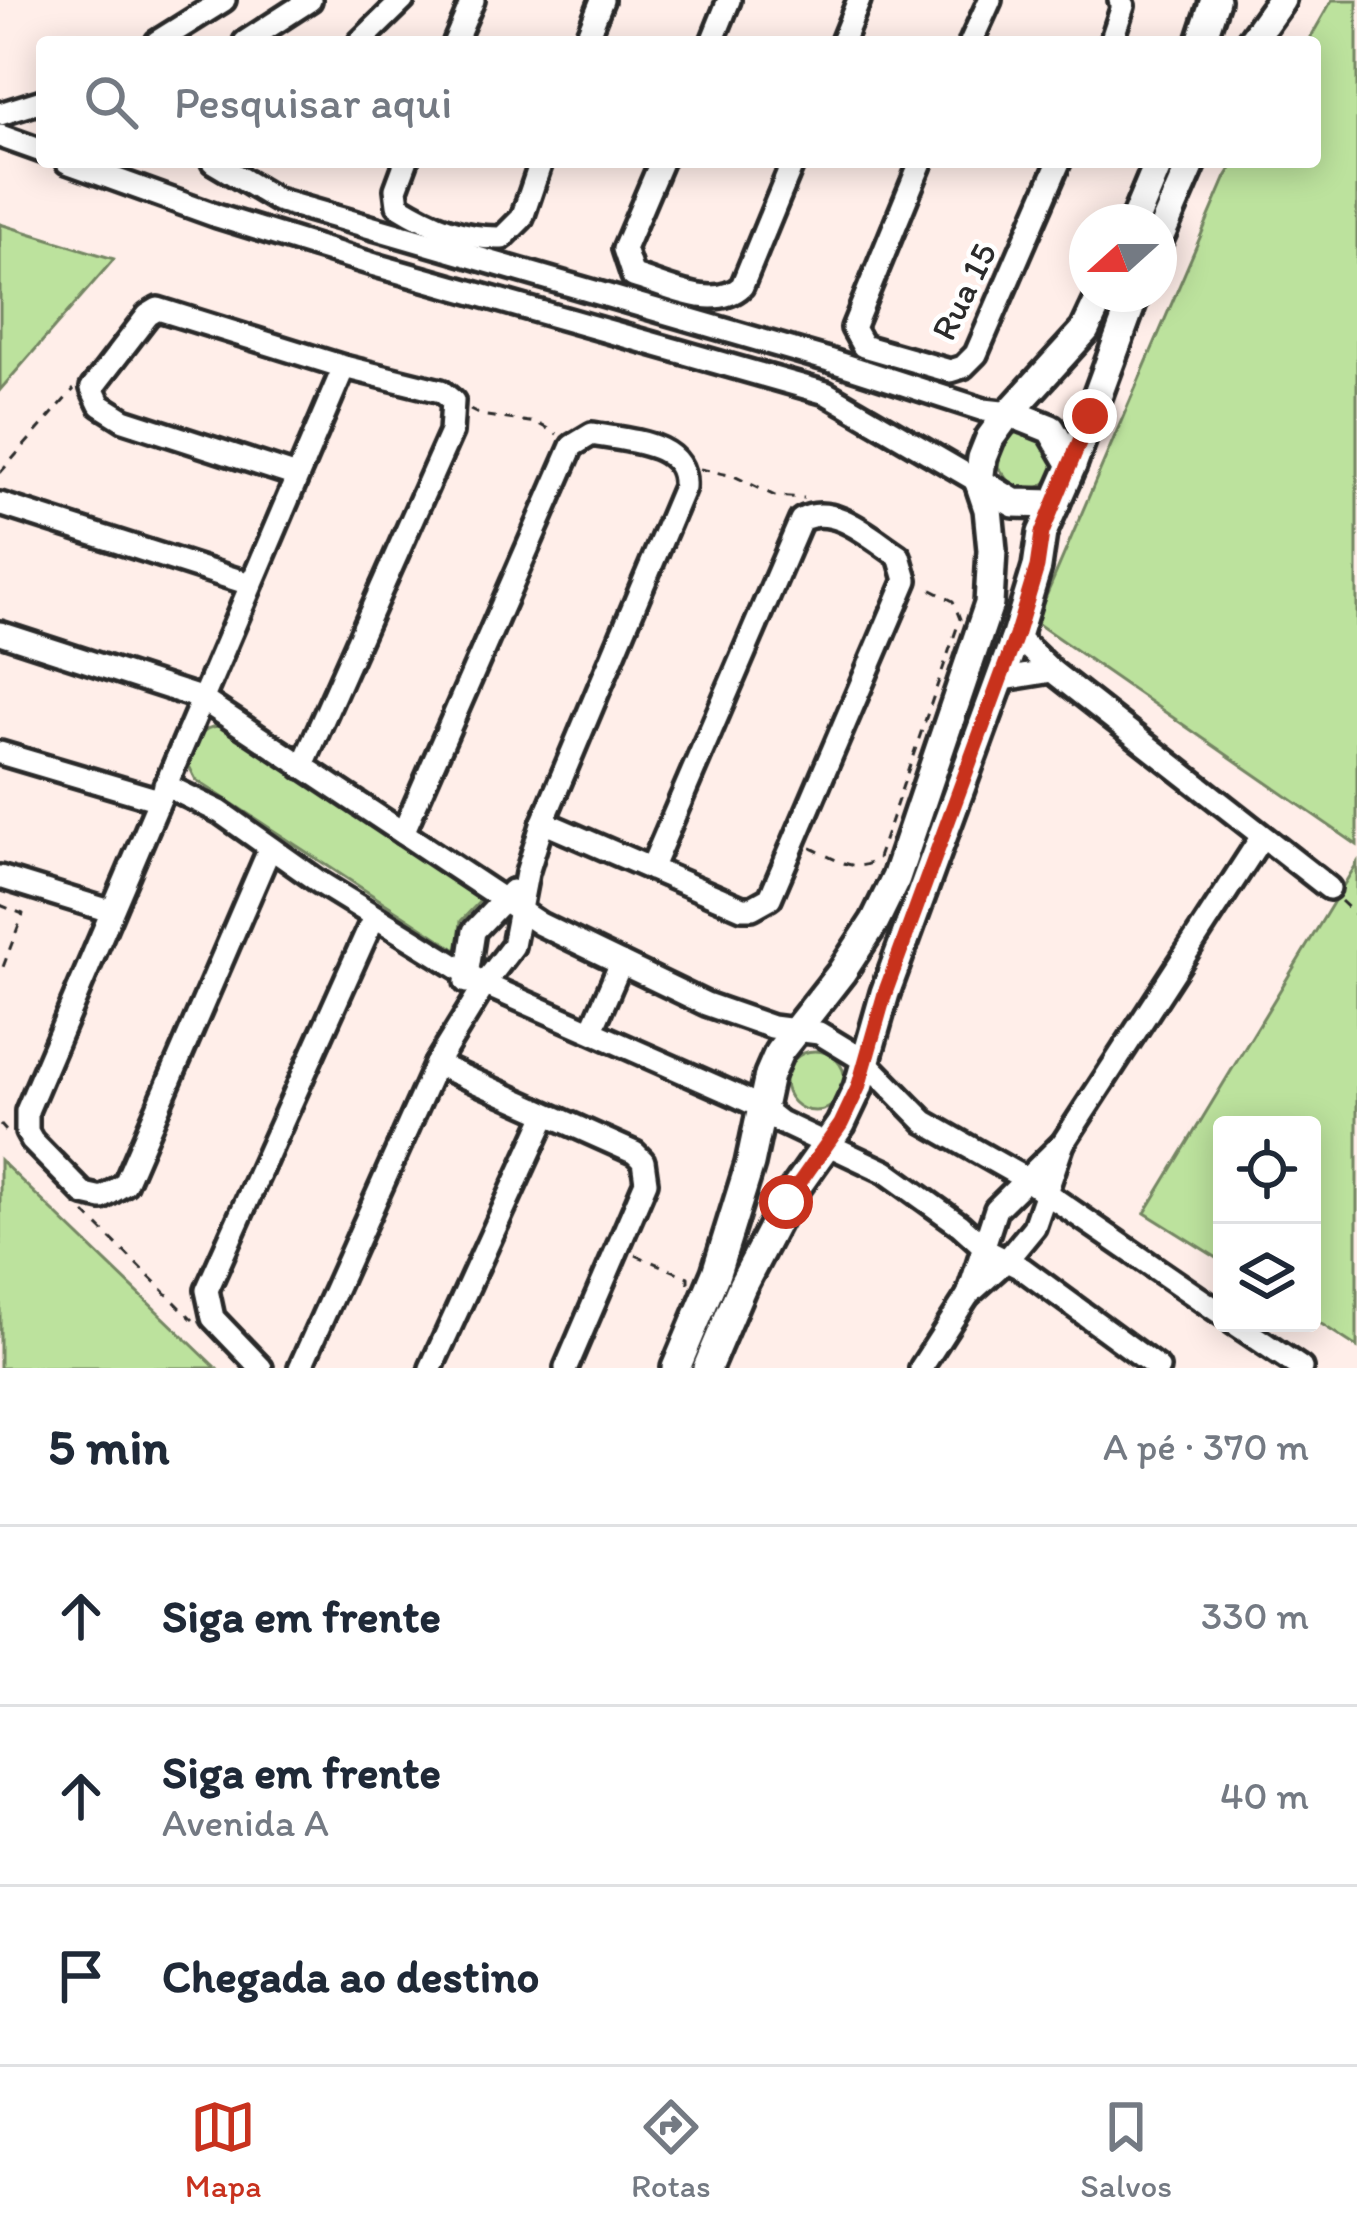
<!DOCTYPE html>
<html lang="pt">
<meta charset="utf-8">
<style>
:root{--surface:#fff;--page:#f6f6f7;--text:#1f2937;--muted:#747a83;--line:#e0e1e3;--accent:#c8321e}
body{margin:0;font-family:Itim,sans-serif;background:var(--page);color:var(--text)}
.controls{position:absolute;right:36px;bottom:36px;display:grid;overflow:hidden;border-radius:12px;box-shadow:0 6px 30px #0003}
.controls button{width:108px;height:108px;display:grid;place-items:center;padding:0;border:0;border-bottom:3px solid var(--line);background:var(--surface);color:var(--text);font:60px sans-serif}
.compass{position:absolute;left:1069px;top:204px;width:108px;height:108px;border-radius:50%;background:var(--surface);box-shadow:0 6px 30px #0003;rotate:249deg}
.stop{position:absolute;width:36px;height:36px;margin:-27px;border:9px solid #c8321e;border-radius:50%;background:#fff}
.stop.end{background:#c8321e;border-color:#fff;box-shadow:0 3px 12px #0008}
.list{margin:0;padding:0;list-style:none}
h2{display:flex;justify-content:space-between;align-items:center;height:156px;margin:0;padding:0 48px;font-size:51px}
h2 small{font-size:39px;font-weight:400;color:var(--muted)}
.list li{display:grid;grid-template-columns:78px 1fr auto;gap:36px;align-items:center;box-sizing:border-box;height:180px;padding:0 48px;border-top:3px solid var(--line)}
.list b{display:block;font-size:45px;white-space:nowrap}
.list p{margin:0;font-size:39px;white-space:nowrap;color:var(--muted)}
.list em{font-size:39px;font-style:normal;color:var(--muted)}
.icon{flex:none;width:66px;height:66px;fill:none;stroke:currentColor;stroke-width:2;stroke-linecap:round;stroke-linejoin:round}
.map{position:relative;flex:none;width:1357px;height:1368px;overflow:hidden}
.search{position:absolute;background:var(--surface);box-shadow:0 6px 30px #0003;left:36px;right:36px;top:36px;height:132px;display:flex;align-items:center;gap:30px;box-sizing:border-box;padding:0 42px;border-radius:12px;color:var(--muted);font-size:45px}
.sheet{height:696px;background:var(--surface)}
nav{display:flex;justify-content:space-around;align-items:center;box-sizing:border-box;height:168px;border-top:3px solid var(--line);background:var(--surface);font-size:33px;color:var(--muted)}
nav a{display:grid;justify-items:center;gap:6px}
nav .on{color:var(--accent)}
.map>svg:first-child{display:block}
.green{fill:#bce29d;stroke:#748664;stroke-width:3}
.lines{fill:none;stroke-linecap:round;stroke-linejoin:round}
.minor-casing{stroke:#2b2b2b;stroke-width:30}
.major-casing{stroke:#2b2b2b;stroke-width:36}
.path{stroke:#2b2b2b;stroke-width:3;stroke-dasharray:9 9;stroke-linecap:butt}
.minor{stroke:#fff;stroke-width:21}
.major{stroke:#fff;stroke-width:27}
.route{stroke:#c8321e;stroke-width:15}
.labels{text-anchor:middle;stroke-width:9;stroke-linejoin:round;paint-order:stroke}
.street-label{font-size:36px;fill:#2b2b2b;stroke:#fff}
</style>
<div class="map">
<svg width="1357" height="1368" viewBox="0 0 1357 1368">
<rect width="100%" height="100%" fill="#ffeee9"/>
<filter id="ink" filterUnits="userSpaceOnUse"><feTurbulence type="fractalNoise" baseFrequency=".00833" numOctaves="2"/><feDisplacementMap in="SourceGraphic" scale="24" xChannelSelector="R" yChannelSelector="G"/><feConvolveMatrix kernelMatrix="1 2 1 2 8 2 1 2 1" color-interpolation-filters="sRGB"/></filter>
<g filter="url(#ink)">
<g class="green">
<polygon points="1332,0 1357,0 1357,845 1035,622 1226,177 1235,162 1315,162 1315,42 1308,42"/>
<polygon points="0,224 114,259 0,390"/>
<path d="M1021 429 1036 430 1058 466C1048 485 1035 496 1013 486L998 467 1002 442Z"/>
<path d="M219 726 482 899 461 921 458 951 196 780 188 764C195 746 196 727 219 726Z"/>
<polygon points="1357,863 1357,1347 1312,1318 1312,1125 1222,1125 1222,1261 1145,1213"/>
<circle cx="815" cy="1081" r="30"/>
<polygon points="0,1160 216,1368 0,1368"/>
</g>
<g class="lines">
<defs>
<g id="minor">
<polyline points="157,42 224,0"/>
<polyline points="245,42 310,0"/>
<polyline points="360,42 403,0"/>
<polyline points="455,42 473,0"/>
<polyline points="585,42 602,0"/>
<polyline points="712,42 729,0"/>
<polyline points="842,42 859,0"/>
<polyline points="971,42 990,0"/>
<polyline points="1111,42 1123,6 1120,0"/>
<polyline points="0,114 42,101"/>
<polyline points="0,136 42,151"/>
<polyline points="67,162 217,216 375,265 826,393 979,482"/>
<polyline points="213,162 277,200 829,360 984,410 1011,413"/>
<path d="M406 162 396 189 398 205C432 226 462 239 502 238L522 218 541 162"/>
<path d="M661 162 624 249 633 276C666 285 714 312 742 286L793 162"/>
<polyline points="921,162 853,328 863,346 950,371 963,367 976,354 1059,162"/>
<polyline points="297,476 124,420 100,405 92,388 148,315 158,309 344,367 441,391 453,401 451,432 302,767"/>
<polyline points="0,504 250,584"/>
<polyline points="0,633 200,698 540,924 706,1004 772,1027 819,1033 865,1061 925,1122 1024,1178 1222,1314"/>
<polyline points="1016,636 1052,671 1329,888"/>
<polyline points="998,680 1052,671"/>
<polyline points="0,753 159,800"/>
<polyline points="165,785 220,812 319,882 486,985 731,1093 761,1107 780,1122 886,1172 960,1225 991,1253 1023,1269 1158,1368"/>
<path d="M543 822 742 908H752L770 898 906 580 899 556C871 538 834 502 801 520L651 869"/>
<polyline points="270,848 125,1184 102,1198 84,1194 32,1141 27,1132 27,1111 344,367"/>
<polyline points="0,877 110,911"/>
<polyline points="466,982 474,931 512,891"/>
<polyline points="592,1030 621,963"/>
<polyline points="436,1064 635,1153 643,1161 646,1182 566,1368"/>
<polyline points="968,1295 1006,1261 1034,1227 1063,1143"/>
<polyline points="1234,1323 1301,1368"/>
<polyline points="261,1368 213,1318 207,1290 374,917"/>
<path d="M300 1368 436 1064 490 976 513 946 527 873 543 822 684 487C687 441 627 441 592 434L572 446 403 833"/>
<polyline points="431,1368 546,1116"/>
<polyline points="921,1368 968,1295 996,1209 1063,1143 1261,838"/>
</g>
<g id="major">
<polyline points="1201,42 1215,0"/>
<polyline points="1251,42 1281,0"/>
<polyline points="1134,222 1159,162"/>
<polyline points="1159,238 1192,162"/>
<polyline points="1011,413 1051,429 1072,465"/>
<polyline points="979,482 1014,503 1055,504"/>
<polyline points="676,1368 716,1273 750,1164 769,1075 779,1052 841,973 875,921 896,878 989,604 992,550 988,509 979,482 982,458 990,438 1004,419 1085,330 1102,294"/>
<polyline points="707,1368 742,1286 786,1202 841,1124 858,1088 885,993 1016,636 1037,567 1042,533 1072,465 1135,294"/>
</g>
</defs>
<use href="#minor" class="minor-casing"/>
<use href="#major" class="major-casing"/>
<g class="path">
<polyline points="470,410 480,415 537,423 557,434"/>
<polyline points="700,469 734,476 775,496 804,498"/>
<polyline points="0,473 74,389"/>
<path d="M811 848C834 858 857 876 878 858L960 619 953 601 924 586"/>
<polyline points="1341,901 1357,916"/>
<polyline points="0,905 23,914 0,975"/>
<polyline points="0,1124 7,1132"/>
<polyline points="85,1213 193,1320"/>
<polyline points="636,1255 688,1277 688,1283"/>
</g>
<use href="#minor" class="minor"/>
<use href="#major" class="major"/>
</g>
</g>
<g class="lines" filter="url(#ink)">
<polyline class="route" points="786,1202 841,1124 858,1088 885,993 1016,636 1037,567 1042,533 1090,416"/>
</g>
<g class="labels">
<g class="street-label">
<text transform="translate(963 291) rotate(-64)" y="13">Rua 15</text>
</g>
</g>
</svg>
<div class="controls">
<button><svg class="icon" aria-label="locate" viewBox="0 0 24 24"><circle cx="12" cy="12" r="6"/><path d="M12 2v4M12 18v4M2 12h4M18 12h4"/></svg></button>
<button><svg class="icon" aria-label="layers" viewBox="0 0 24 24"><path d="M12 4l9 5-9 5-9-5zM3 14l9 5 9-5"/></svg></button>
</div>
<svg class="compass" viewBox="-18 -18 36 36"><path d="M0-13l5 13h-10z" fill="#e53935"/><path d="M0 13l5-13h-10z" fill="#747a83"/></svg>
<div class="stop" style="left:786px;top:1202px"></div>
<div class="stop end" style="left:1090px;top:416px"></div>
<div class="search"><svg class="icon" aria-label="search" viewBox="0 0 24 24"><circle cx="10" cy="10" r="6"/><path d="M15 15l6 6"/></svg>Pesquisar aqui</div>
</div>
<section class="sheet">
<h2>5 min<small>A pé · 370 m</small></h2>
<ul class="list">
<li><svg class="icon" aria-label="ahead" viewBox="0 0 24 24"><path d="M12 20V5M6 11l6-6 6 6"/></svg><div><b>Siga em frente</b></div><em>330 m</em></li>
<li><svg class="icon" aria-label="ahead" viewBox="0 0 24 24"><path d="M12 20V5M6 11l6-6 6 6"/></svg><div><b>Siga em frente</b><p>Avenida A</p></div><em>40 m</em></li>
<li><svg class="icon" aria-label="arrive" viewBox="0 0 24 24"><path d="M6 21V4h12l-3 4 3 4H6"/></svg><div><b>Chegada ao destino</b></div></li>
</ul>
</section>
<nav>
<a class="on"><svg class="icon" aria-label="map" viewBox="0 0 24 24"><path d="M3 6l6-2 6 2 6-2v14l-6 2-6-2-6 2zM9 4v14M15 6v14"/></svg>Mapa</a>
<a><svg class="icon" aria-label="directions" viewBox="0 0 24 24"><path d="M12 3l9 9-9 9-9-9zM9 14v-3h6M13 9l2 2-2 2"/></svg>Rotas</a>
<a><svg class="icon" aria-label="saved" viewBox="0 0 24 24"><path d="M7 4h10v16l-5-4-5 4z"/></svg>Salvos</a>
</nav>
